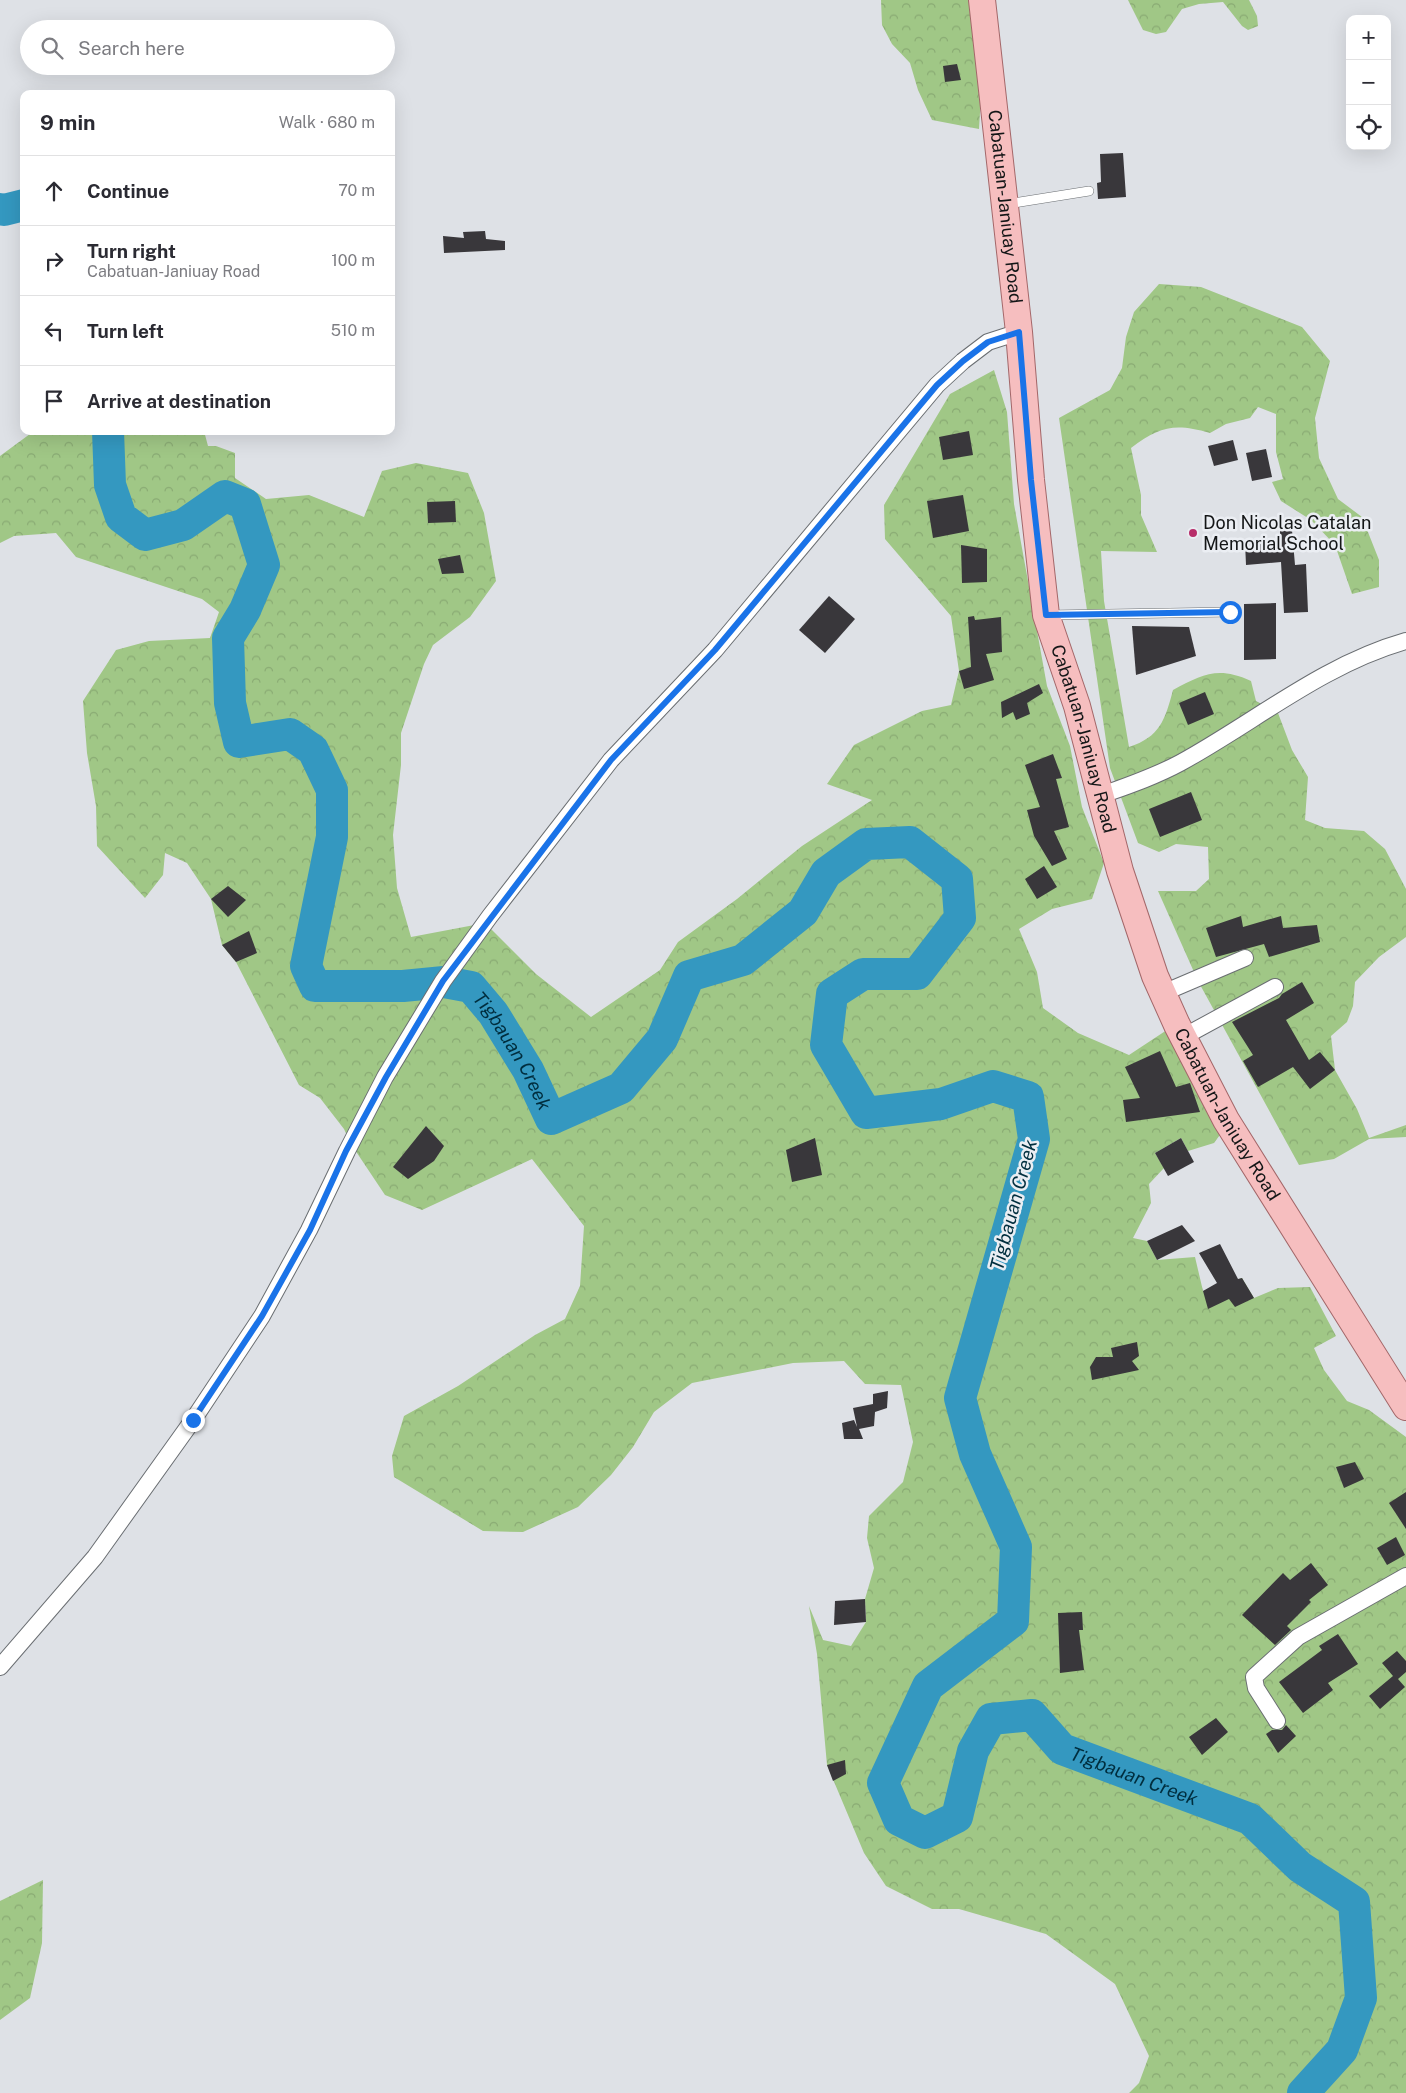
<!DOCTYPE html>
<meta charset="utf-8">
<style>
:root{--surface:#fff;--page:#f7f7f7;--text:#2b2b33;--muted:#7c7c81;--line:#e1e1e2}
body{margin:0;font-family:"Public Sans",sans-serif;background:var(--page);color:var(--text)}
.controls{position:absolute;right:15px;top:15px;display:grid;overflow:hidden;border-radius:10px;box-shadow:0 5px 20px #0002}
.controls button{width:45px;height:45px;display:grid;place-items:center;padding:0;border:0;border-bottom:1px solid var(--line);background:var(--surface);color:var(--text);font:25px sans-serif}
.stop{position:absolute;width:15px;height:15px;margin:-11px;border:4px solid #1a73e8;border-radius:50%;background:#fff}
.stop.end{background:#1a73e8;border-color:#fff;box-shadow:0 1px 5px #0008}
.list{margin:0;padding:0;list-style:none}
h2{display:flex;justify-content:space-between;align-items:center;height:65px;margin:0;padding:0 20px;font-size:21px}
h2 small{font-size:16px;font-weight:400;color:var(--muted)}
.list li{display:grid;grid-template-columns:32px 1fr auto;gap:15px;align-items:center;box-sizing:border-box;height:70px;padding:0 20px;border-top:1px solid var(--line)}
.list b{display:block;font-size:19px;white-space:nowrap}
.list p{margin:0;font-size:16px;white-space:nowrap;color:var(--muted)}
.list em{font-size:16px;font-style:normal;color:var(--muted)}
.icon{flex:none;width:28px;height:28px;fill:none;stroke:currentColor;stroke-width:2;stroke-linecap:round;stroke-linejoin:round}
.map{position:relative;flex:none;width:1406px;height:2093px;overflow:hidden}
.search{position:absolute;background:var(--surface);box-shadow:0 5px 20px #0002;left:20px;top:20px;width:375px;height:55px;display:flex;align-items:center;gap:12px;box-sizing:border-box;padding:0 18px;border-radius:28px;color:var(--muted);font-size:19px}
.panel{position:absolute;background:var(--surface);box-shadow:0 5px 20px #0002;left:20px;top:90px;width:375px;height:345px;border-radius:10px}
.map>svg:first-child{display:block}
.forest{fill:url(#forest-crowns)}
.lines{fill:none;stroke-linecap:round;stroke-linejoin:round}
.river{stroke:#3498c0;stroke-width:32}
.building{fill:#39373b}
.lane-casing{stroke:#6a6e72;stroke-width:10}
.street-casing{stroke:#6a6e72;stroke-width:18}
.primary-casing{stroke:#a36769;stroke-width:28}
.lane{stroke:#fff;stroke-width:9}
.street{stroke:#fff;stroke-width:16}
.primary{stroke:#f6bebf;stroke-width:26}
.route{stroke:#1a73e8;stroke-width:6}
.poi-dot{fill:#b72d69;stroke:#ebeef3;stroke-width:2}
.labels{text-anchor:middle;stroke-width:5;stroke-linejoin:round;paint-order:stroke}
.street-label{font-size:18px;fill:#141617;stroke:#ebeef3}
.poi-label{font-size:18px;fill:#141617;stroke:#ebeef3;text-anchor:start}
.water-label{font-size:19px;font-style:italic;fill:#002e3e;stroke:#ebeef3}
</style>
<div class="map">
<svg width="1406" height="2093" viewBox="0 0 1406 2093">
<defs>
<pattern id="forest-crowns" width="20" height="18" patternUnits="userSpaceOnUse" patternTransform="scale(1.25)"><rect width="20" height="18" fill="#a0c786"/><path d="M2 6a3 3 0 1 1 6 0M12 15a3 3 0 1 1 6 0" fill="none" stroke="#89aa73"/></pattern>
</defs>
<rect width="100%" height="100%" fill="#dee1e6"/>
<g class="forest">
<polygon points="881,0 975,0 981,96 979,129 932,120 918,90 910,63 892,44 882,25"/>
<polygon points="1128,0 1249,0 1257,16 1258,26 1248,30 1242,26 1223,2 1199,4 1182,9 1166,32 1156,34 1143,30"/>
<path d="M1159 284 1201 287 1302 327 1330 361 1315 418 1319 458 1338 499 1362 517 1379 560V587L1352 594 1335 545 1311 520 1281 501 1272 482 1283 479 1276 452V414L1258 407 1250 418 1226 424 1210 433C1175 423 1160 426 1131 448L1141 495V515L1157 552 1101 551 1104 601 1129 747C1160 737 1165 720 1173 690 1203 674 1218 666 1251 681L1256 701 1278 713 1292 750 1308 777 1305 820 1325 828 1364 831 1385 849 1406 889V937L1379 957 1355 982 1353 1006 1347 1022 1331 1036 1335 1070 1357 1109 1369 1138 1406 1125V1137L1369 1139 1334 1159 1299 1165 1198 981 1158 891H1196L1209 879 1208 847 1176 844 1159 852 1138 843 1110 768 1059 418 1110 390 1122 368 1126 337 1134 312Z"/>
<polygon points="994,370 1007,412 1014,504 1047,686 1070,746 1082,807 1104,863 1092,899 1052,909 1019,929 1037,972 1043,1008 1078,1033 1129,1055 1179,1022 1225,1128 1214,1143 1188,1151 1181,1138 1155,1153 1164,1168 1149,1184 1151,1203 1133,1238 1147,1241 1157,1260 1195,1257 1203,1291 1242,1278 1254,1298 1278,1288 1310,1287 1336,1336 1314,1348 1324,1370 1347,1401 1369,1410 1406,1437 1406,2093 1129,2093 1139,2083 1149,2056 1115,1984 1046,1934 959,1909 932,1909 886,1886 864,1853 827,1765 817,1654 809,1606 823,1640 851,1646 866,1622 865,1599 874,1568 867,1538 869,1516 903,1482 913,1442 901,1385 865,1384 844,1361 793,1363 692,1383 654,1412 633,1447 611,1475 578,1507 523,1532 483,1531 394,1477 392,1456 404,1416 458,1386 535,1335 565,1319 580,1286 584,1226 532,1159 422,1210 385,1195 351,1144 344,1129 320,1098 299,1085 236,962 222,945 211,899 187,863 165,853 163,875 145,898 97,846 96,806 87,753 83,701 116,650 149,641 210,638 219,612 202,599 76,557 56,533 14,536 0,543 0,456 34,431 204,431 208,446 216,446 235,453 235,478 266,499 309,495 364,517 382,471 416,463 468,473 484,513 496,581 470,617 433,645 424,664 401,733 401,765 393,835 397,888 411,937 485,923 536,974 591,1017 660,970 678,942 737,899 802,846 872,800 827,784 854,745 922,711 951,705 959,671 951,616 885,539 884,505 950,394"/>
<polygon points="43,1880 42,1943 30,1998 0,2020 0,1901"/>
</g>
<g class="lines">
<g class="river">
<polyline points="0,209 4,210 24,205"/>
<path id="s1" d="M108 431 110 485 121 517 145 535 183 525 225 496 245 504 264 565 245 610 228 638 230 703 239 742 290 734 313 750 332 790V837L306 966 315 986H403L444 982 471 987 493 1013 528 1070 551 1119 621 1088 662 1039 689 976 743 960 803 912 826 873 866 844 910 842 957 879 960 918 917 974H863L832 994 826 1045 866 1113 941 1104 993 1086 1028 1097 1034 1139 960 1398 975 1454 1016 1547 1013 1621 928 1686 883 1783 899 1820 925 1833 957 1817 973 1751 991 1719 1032 1715 1062 1749 1250 1819 1300 1867 1354 1902 1361 1998 1342 2050 1303 2093"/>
</g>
</g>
<g class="building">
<polygon points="957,64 961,80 945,82 943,66"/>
<polygon points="1123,153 1126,197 1098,199 1097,183 1101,182 1100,154"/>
<polygon points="485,231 486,239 505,241 505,250 444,253 443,236 464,238 463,232"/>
<polygon points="969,431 973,455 943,460 939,437"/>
<polygon points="1233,440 1238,460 1214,466 1208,446"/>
<polygon points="1266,449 1272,477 1252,481 1246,453"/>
<polygon points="963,495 969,531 933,538 927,501"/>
<polygon points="455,501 456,522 428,523 427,502"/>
<polygon points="1292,530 1295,565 1306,564 1308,612 1284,613 1281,562 1246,565 1245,542 1280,539 1280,531"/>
<polygon points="961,545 987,549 987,582 962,583"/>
<polygon points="460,555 464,573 442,574 438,559"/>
<polygon points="829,596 855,619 825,653 799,630"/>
<polygon points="1276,603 1276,659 1244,660 1244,604"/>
<polygon points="974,616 975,620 1001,617 1002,652 986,654 994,680 964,689 959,671 971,667 968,617"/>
<polygon points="1132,626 1189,627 1196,656 1136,675"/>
<polygon points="1039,684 1043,693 1027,703 1030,714 1016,720 1013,712 1002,718 1001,702"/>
<polygon points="1205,692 1214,714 1188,725 1179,703"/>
<polygon points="1053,754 1062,778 1056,779 1069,827 1054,831 1067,859 1052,866 1034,836 1027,810 1040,807 1025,765"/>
<polygon points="1191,792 1202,820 1160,837 1149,809"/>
<polygon points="1044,866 1057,887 1037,899 1025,879"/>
<polygon points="228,886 246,900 228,917 211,899"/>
<polygon points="1241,916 1243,927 1281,916 1283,928 1317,925 1320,942 1269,957 1264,944 1216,957 1206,928"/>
<polygon points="249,931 257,953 236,962 222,945"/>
<polygon points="1302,982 1314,1003 1286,1020 1309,1060 1320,1052 1335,1070 1310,1089 1293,1067 1258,1087 1243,1061 1253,1055 1232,1022 1279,998 1282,994"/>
<polygon points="1160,1051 1176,1087 1190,1083 1200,1112 1126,1122 1123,1100 1140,1098 1125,1067"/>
<polygon points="426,1126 444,1146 434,1161 408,1179 393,1167"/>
<polygon points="815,1138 822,1175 792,1182 786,1150"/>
<polygon points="1181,1138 1194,1162 1168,1176 1155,1153"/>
<polygon points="1182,1225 1195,1241 1157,1260 1147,1241"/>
<polygon points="1220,1244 1238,1279 1242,1278 1254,1298 1235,1307 1229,1299 1208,1309 1203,1291 1217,1283 1199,1253"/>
<polygon points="1137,1342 1139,1356 1132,1361 1139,1370 1092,1380 1090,1367 1096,1357 1113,1357 1111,1348"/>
<polygon points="888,1391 887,1408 875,1412 874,1426 859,1429 863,1439 844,1439 842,1423 854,1420 857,1427 853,1408 873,1404 873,1394"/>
<polygon points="1355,1462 1364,1479 1344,1488 1336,1467"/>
<polygon points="1406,1492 1406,1529 1389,1503"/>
<polygon points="1396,1537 1405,1555 1387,1565 1377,1548"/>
<polygon points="1311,1563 1328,1585 1309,1600 1311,1602 1287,1626 1291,1630 1275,1645 1242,1615 1283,1573 1290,1580"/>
<polygon points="865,1599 866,1622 834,1625 835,1601"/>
<polygon points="1082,1612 1083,1630 1079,1630 1084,1670 1060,1673 1058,1613"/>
<polygon points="1338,1634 1358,1664 1328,1683 1333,1690 1303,1713 1279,1682 1322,1650 1319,1646"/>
<polygon points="1397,1651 1406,1661 1406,1672 1398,1679 1405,1687 1380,1709 1369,1696 1393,1676 1382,1663"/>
<polygon points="1216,1718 1228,1732 1202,1755 1189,1737"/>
<polygon points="1286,1725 1296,1736 1278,1753 1266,1734 1272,1730 1282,1730"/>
<polygon points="845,1760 846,1774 833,1781 827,1765"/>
</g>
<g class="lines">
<defs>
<g id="lane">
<polyline points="1007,204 1089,191"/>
<polyline points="1048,615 1230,612"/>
</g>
<g id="street">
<path d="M1099 796C1127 786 1154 777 1180 763 1255 722 1322 665 1406 641"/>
<polyline points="1163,993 1245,958"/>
<polyline points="1183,1037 1275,987"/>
<polyline points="0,1667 95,1557 193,1420 262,1316 309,1230 347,1151 385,1077 443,981 490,916 611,760 715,650 937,385 963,361 988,342 1019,332"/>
<polyline points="1277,1721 1256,1688 1254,1677 1298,1637 1406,1576"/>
</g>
<g id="primary">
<path id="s2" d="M982 0 1019 332 1031 480 1046 615 1077 706 1120 871 1155 976 1177 1025 1226 1120 1406 1407"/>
</g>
</defs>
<use href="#lane" class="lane-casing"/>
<use href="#street" class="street-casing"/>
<use href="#primary" class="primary-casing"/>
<use href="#lane" class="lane"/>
<use href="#street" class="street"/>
<use href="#primary" class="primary"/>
</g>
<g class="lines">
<polyline class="route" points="193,1420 262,1316 310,1230 346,1151 386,1077 443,981 611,760 715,650 937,385 963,361 988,342 1019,332 1031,480 1046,615 1230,612"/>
</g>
<circle class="poi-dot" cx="1193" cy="533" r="5"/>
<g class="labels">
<g class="street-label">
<text dy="6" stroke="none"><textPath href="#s2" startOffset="208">Cabatuan-Janiuay Road</textPath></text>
<text dy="6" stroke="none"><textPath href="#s2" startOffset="748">Cabatuan-Janiuay Road</textPath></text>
<text dy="6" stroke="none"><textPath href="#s2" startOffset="1152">Cabatuan-Janiuay Road</textPath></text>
</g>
<g class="poi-label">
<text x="1203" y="529">Don Nicolas Catalan<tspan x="1203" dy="21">Memorial School</tspan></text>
</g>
<g class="water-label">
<text dy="7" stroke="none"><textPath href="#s1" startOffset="1038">Tigbauan Creek</textPath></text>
<text transform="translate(1013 1205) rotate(-75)" y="7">Tigbauan Creek</text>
<text dy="7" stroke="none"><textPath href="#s1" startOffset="3288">Tigbauan Creek</textPath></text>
</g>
</g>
</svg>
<div class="controls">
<button>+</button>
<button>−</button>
<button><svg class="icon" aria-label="locate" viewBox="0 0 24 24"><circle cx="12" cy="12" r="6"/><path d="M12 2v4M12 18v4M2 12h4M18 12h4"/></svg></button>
</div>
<div class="stop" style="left:1230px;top:612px"></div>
<div class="stop end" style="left:193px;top:1420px"></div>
<div class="search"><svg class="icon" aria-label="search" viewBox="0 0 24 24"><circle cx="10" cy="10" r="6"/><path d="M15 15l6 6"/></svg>Search here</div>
<section class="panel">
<h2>9 min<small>Walk · 680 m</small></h2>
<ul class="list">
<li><svg class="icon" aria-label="ahead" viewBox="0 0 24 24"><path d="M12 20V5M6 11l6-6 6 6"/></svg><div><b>Continue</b></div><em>70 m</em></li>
<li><svg class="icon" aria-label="right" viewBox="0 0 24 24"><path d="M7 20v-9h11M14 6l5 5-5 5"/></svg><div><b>Turn right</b><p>Cabatuan-Janiuay Road</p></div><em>100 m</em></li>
<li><svg class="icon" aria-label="left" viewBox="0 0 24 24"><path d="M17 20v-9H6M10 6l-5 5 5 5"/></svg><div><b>Turn left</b></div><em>510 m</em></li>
<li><svg class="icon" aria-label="arrive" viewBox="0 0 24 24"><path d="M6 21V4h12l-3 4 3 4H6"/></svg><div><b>Arrive at destination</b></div></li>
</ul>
</section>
</div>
